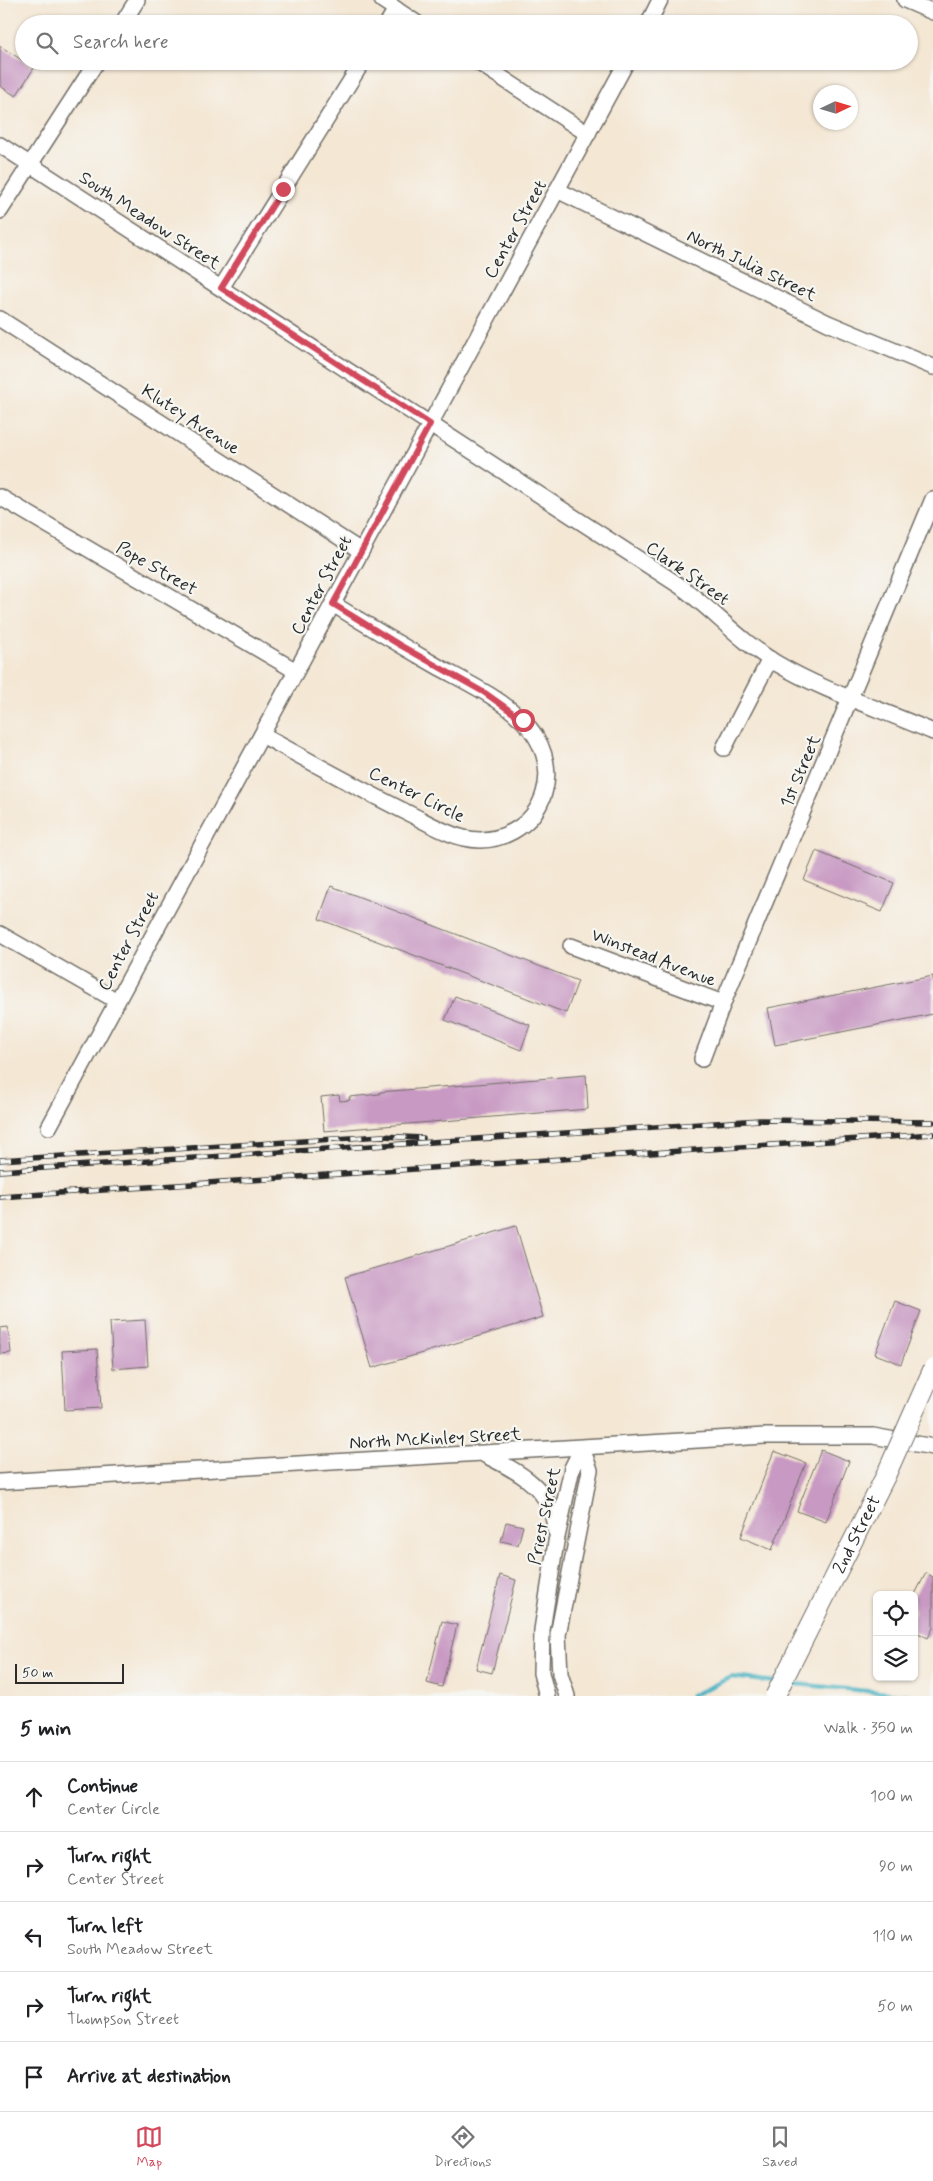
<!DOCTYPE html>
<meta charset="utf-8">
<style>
:root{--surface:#fff;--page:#f6f6f6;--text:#202124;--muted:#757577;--line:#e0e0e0;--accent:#d1495b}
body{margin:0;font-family:Mynerve,sans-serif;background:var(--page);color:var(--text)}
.controls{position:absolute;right:15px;bottom:15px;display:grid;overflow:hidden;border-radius:8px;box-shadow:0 1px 4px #0004}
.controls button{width:45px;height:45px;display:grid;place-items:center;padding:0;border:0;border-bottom:1px solid var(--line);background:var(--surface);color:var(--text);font:25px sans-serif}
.compass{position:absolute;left:813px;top:85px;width:45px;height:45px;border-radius:50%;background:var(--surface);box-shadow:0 1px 4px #0004;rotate:86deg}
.scale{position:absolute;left:15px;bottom:12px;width:109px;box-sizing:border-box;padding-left:5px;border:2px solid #2b2b2b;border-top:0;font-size:14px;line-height:18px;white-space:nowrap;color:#2b2b2b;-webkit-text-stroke:4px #f6f6f2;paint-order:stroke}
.stop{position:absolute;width:15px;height:15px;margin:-11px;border:4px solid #d1495b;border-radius:50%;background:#fff}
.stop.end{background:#d1495b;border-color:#fff;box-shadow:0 1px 5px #0008}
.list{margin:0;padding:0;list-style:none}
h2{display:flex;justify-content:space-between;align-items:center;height:65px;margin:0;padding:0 20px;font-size:21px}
h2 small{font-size:16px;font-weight:400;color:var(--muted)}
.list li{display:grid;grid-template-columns:32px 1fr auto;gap:15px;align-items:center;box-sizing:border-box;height:70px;padding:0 20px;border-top:1px solid var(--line)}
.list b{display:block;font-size:19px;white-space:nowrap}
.list p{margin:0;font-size:16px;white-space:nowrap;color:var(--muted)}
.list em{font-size:16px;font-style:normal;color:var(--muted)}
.icon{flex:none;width:28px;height:28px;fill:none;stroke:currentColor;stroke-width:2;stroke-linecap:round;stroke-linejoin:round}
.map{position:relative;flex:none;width:933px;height:1696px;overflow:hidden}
.search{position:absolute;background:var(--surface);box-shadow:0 1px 4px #0004;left:15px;right:15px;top:15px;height:55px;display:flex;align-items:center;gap:12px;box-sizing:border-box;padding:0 18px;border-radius:28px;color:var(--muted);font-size:19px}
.sheet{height:415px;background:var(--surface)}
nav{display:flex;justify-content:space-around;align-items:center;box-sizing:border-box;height:70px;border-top:1px solid var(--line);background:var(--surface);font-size:14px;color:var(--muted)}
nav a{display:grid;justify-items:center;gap:2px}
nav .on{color:var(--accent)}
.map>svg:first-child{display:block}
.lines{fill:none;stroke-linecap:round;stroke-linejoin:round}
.stream{stroke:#43b0c1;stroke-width:4.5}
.building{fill:#c899c3}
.minor-casing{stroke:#716d66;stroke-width:18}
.minor{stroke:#fff;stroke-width:15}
.rail-casing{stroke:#2b2b2b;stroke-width:5.5}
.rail{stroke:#f6f6f2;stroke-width:4;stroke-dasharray:11;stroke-linecap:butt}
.major-bridge-casing{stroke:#716d66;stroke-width:21;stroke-linecap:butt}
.major-bridge{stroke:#fff;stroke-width:19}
.route{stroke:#d1495b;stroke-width:6}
.labels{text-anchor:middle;stroke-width:4.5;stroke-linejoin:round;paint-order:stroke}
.street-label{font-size:18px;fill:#2b2b2b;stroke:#f6f6f2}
</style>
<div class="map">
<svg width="933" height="1696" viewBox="0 0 933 1696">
<rect width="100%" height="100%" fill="#f6f6f2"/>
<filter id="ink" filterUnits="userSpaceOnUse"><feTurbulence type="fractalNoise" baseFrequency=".02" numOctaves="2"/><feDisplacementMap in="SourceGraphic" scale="10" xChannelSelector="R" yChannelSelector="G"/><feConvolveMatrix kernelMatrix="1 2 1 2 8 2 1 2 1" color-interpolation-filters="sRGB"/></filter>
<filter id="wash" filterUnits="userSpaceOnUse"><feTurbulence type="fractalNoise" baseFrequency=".0096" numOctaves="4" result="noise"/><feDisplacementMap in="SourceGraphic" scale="20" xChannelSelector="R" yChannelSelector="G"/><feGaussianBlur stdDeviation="1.12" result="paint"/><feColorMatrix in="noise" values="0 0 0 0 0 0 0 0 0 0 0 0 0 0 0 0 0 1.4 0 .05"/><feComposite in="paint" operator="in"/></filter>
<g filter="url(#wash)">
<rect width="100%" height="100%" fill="#f4e7d4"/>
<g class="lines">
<g class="stream">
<polyline points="786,1683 917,1696"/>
<polyline points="691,1696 731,1677 776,1682"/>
</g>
</g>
<g id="blocks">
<g class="building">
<polygon points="0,46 34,68 16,96 0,86"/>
<polygon points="816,851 894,883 882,912 804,880"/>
<polygon points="331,886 578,981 566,1013 319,919"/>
<polygon points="933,976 933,1014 775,1045 768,1008"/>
<polygon points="455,996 530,1025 521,1050 445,1020"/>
<polygon points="586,1075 588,1109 324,1131 321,1097 339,1095 340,1101 350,1100 349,1097 380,1094 380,1092"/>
<polygon points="516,1226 543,1317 372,1368 345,1277"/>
<polygon points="895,1301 921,1311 901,1364 875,1354"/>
<polygon points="145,1320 148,1366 113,1369 110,1322"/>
<polygon points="8,1327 11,1353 0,1354 0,1328"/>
<polygon points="97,1349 101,1408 65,1410 62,1351"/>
<polygon points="821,1450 849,1461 826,1522 797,1511"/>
<polygon points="774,1451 806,1463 772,1550 741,1537"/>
<polygon points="506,1522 523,1526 518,1545 501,1541"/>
<polygon points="926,1573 933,1577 933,1628 928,1638 914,1631 914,1596"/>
<polygon points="500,1575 516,1580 492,1673 476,1669"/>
<polygon points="442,1621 457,1625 442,1687 427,1683"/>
</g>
</g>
</g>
<g filter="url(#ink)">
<use href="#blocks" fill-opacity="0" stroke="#716d66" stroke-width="1"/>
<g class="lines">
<defs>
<g id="minor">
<polyline points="382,0 418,24"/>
<polyline points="905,0 933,12"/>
<polyline points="122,24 137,0"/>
<polyline points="387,24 396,9"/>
<polyline points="648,24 660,0"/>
<polyline points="476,61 588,134"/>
<path d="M0 145 680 586C713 610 741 642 776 663 825 692 881 709 933 732"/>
<polyline points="557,190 828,323 933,367"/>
<polyline points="0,211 97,61"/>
<polyline points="221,288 363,61"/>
<polyline points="0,319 361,551"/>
<polyline points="0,497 296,671"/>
<path d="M262 735C311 762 361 790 412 815 428 823 446 834 464 838 498 846 534 827 544 793 552 767 542 739 523 721 499 697 466 682 437 666 402 646 367 625 333 604"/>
<polyline points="724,748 770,659"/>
<polyline points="0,934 117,1001"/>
<polyline points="571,946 723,1003"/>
<polyline points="702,1059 723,1003 933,499"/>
<polyline points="49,1127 627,61"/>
<path d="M485 1455C517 1471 553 1488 555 1530"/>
<polyline points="0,1482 765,1436 873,1436 933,1447"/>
<polyline points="547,1696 541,1673 542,1630 556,1542 572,1468 582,1448"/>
<polyline points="567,1696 560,1674 558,1635 590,1470 582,1448"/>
</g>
</defs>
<use href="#minor" class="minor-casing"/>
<use href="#minor" class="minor"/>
<defs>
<g id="rail">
<polyline points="0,1160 382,1136 423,1138"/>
<polyline points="0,1171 760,1120 933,1122"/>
<polyline points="0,1197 933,1134"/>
</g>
</defs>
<use href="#rail" class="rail-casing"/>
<use href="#rail" class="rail"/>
<defs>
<g id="major-bridge">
<path id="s1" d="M775 1696 886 1475 933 1369"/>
</g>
</defs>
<use href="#major-bridge" class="major-bridge-casing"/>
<use href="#major-bridge" class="major-bridge"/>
</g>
</g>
<g class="lines" filter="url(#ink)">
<polyline class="route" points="283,189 221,288 430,424 333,604 398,644 485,693 523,720"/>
</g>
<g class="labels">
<g class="street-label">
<text transform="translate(150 220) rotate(33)" y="6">South Meadow Street</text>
<text transform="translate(515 229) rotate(-61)" y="6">Center Street</text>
<text transform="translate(752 265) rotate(26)" y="6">North Julia Street</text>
<text transform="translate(191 419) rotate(33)" y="6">Klutey Avenue</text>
<text transform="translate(157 568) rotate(30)" y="6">Pope Street</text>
<text transform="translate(688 573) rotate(35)" y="6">Clark Street</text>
<text transform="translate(321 585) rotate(-62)" y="6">Center Street</text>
<text transform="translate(800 771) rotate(-67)" y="6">1st Street</text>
<text transform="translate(417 794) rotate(26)" y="6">Center Circle</text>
<text transform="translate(128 941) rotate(-62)" y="6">Center Street</text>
<text transform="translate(654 957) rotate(21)" y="6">Winstead Avenue</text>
<text transform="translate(435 1438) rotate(-3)" y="6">North McKinley Street</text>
<text transform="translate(544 1516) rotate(-78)" y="6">Priest Street</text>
<text dy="6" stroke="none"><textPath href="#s1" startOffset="181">2nd Street</textPath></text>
</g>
</g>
</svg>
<div class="controls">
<button><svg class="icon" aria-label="locate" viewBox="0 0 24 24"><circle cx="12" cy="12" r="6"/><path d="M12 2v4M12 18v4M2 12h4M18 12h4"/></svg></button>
<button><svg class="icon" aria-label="layers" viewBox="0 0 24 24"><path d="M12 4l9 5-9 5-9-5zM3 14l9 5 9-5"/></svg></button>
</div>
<svg class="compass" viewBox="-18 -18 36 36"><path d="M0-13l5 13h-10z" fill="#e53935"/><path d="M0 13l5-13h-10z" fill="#757577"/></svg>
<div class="scale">50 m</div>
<div class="stop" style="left:523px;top:720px"></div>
<div class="stop end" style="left:283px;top:189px"></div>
<div class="search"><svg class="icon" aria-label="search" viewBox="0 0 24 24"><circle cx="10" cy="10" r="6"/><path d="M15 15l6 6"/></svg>Search here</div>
</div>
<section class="sheet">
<h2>5 min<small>Walk · 350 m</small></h2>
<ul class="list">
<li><svg class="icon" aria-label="ahead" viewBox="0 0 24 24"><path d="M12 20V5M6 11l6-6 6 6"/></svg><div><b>Continue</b><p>Center Circle</p></div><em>100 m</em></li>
<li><svg class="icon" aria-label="right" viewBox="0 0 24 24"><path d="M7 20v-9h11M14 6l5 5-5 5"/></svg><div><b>Turn right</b><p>Center Street</p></div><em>90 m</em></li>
<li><svg class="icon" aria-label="left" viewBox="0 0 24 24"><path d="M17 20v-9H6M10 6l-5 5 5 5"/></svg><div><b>Turn left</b><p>South Meadow Street</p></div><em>110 m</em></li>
<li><svg class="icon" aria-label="right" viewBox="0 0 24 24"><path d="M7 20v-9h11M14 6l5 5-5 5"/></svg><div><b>Turn right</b><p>Thompson Street</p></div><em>50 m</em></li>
<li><svg class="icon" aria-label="arrive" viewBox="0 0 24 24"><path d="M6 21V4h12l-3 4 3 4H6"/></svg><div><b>Arrive at destination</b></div></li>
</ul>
</section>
<nav>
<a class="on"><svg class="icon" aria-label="map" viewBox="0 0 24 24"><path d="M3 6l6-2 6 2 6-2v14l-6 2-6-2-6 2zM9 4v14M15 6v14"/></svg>Map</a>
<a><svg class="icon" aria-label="directions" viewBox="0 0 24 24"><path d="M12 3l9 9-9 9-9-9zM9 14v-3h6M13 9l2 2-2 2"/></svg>Directions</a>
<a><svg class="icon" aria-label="saved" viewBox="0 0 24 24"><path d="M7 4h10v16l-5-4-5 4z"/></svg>Saved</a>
</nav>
